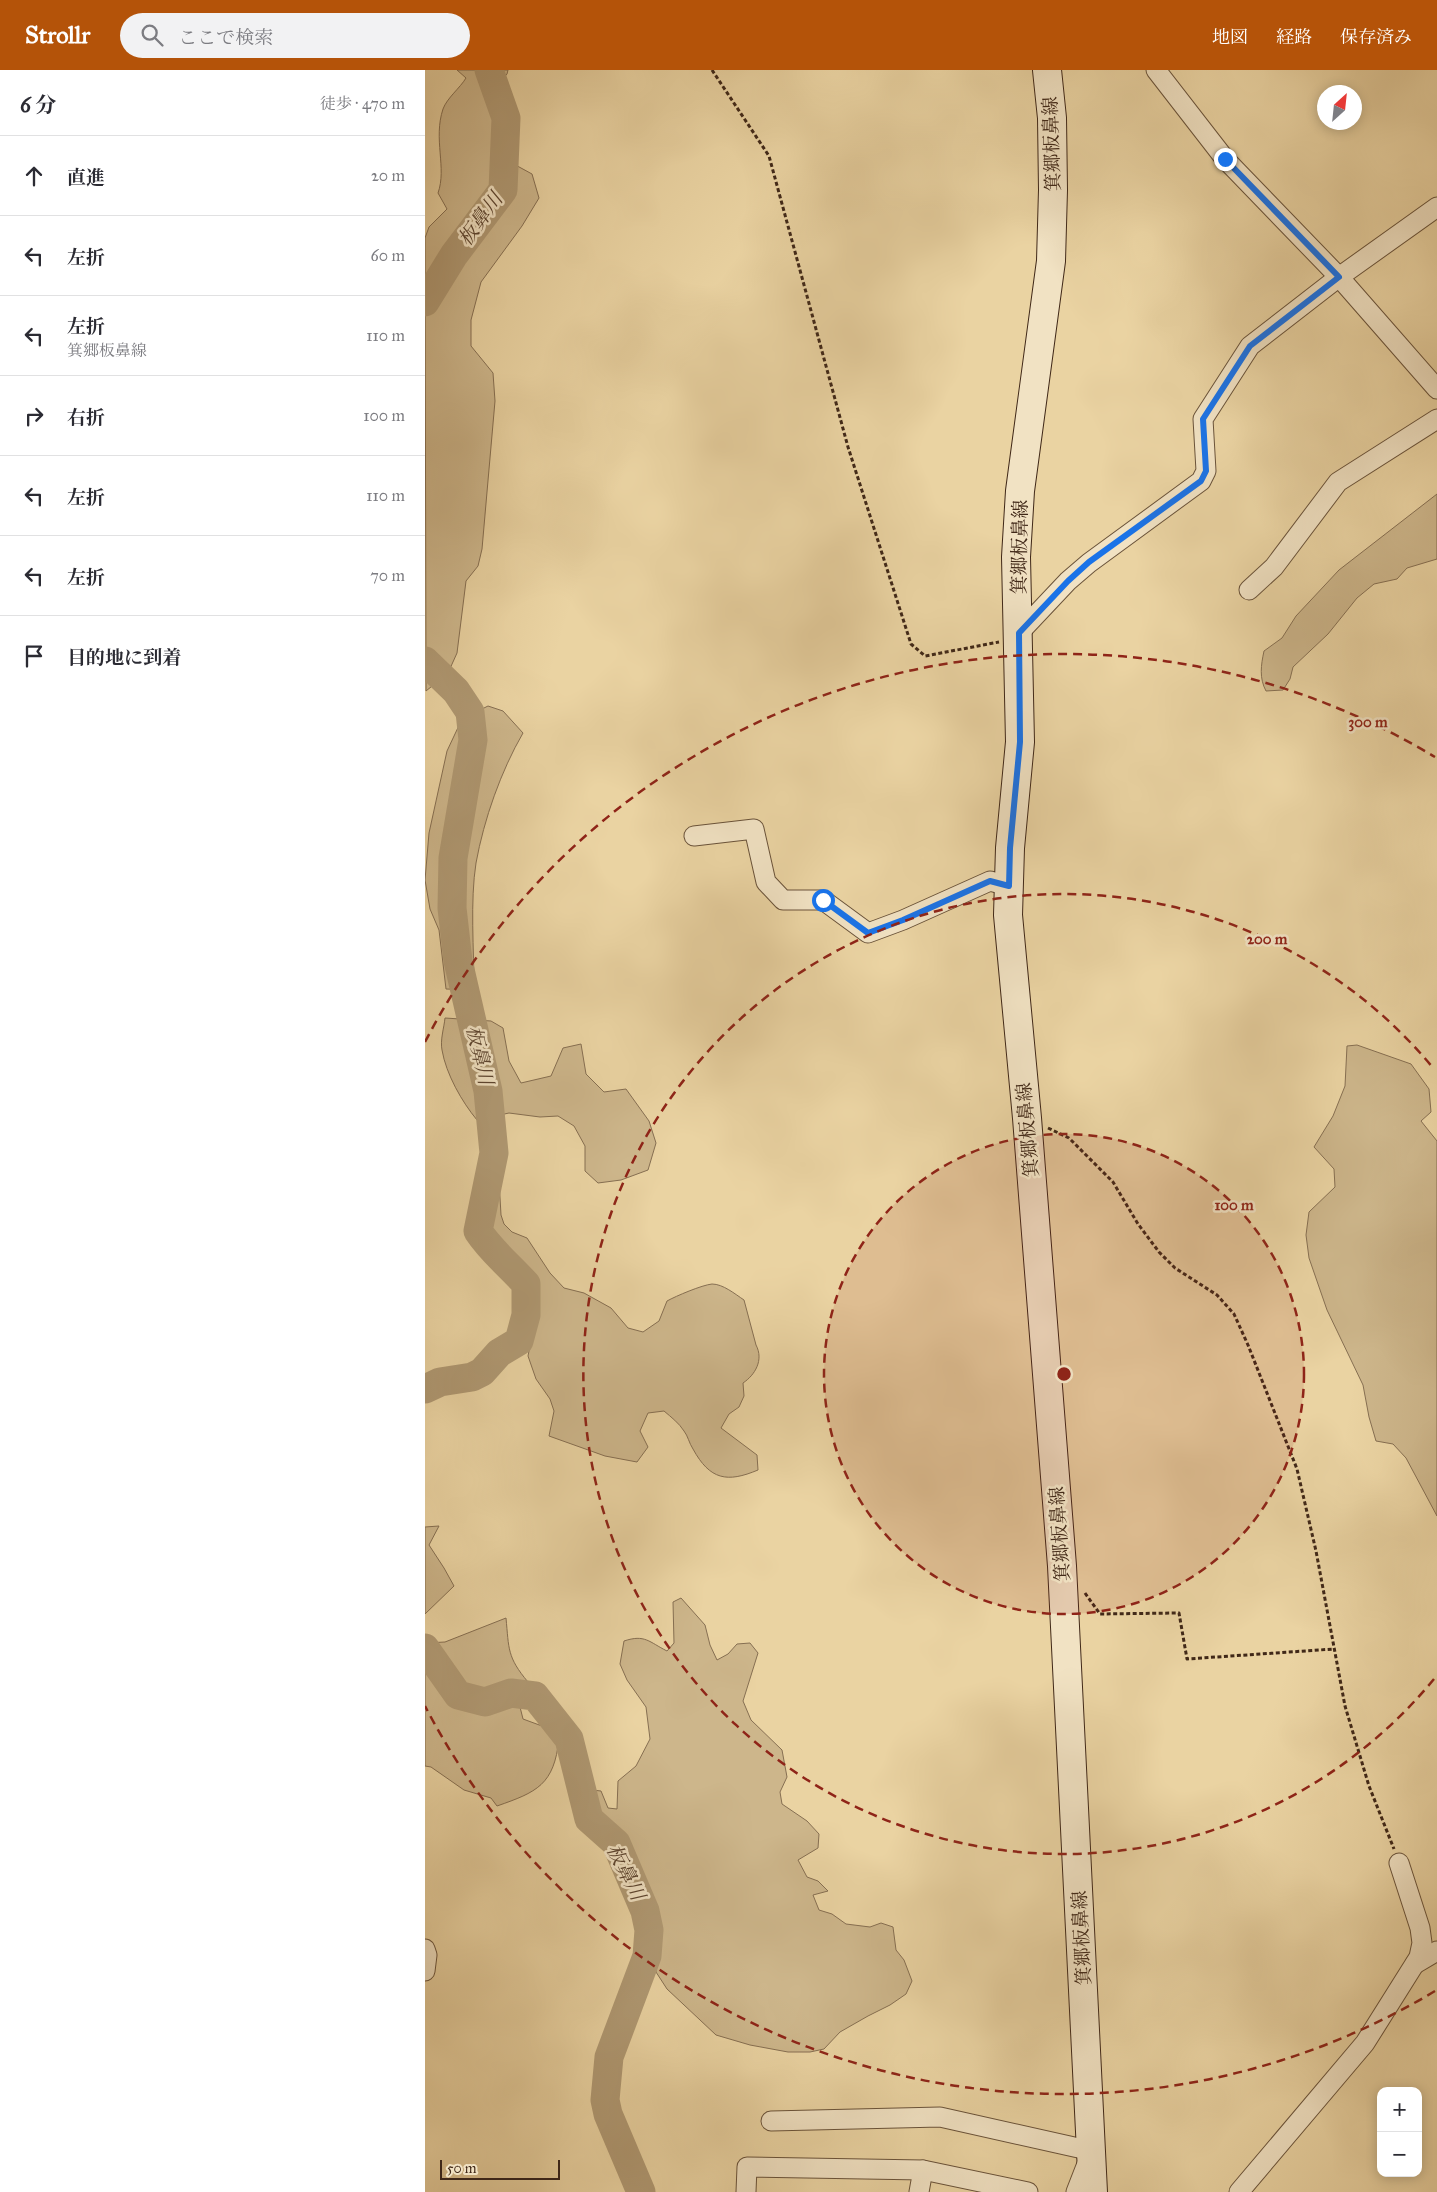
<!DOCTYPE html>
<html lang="ja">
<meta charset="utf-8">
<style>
:root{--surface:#fff;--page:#f2f2f3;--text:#2b2b33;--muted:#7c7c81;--line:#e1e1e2;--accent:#b45309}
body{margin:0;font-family:"IM FELL Great Primer","Noto Serif JP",serif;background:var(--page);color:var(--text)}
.controls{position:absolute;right:15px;bottom:15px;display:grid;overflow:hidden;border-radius:10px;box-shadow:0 2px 12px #0003}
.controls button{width:45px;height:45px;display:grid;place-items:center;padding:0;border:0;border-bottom:1px solid var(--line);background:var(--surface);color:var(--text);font:25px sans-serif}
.compass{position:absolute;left:892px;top:15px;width:45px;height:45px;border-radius:50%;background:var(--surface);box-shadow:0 2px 12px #0003;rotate:27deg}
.scale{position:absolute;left:15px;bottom:12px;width:120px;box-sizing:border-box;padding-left:5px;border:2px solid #402818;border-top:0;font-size:14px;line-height:18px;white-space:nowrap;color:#402818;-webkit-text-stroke:4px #f1e2c3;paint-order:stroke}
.stop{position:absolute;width:15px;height:15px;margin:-11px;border:4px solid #1a73e8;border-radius:50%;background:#fff}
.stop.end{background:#1a73e8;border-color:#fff;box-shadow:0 1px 5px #0008}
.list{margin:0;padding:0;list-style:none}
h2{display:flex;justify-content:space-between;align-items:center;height:65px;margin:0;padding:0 20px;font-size:21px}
h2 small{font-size:16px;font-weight:400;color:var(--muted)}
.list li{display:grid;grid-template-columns:32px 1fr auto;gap:15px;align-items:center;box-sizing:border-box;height:80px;padding:0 20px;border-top:1px solid var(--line)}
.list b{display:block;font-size:19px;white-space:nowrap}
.list p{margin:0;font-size:16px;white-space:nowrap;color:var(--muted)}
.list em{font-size:16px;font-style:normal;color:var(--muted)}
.icon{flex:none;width:28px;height:28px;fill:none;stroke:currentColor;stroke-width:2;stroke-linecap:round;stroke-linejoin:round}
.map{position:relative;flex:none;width:1012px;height:2122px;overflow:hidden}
header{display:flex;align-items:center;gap:30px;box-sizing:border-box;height:70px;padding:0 25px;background:var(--accent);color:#fff}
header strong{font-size:24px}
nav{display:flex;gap:28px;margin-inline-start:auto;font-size:18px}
.search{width:350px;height:45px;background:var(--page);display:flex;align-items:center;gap:12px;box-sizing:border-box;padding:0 18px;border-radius:28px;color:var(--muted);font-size:19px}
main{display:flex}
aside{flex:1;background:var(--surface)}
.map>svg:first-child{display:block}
.green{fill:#cdb68b;stroke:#866f52}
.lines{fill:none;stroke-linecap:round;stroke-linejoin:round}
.river{stroke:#b09973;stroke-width:29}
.street-casing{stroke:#6a533a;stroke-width:21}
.secondary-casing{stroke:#402818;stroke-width:30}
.path{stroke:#402818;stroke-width:3;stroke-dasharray:4 2.5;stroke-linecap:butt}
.street{stroke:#f1e2c3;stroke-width:19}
.secondary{stroke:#f1e2c3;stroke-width:28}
.route{stroke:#1a73e8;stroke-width:6}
.ring{fill:none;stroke:#8f2418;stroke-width:2.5;stroke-dasharray:9 6}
.labels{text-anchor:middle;stroke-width:5;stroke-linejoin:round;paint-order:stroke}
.street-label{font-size:19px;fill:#402818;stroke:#f1e2c3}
.water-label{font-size:20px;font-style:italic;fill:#5c442f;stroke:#f1e2c3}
.centre{fill:#8f2418;stroke:#f1e2c3;stroke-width:2.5}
.ring-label{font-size:15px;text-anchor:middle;font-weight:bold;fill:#8f2418;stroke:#f1e2c3;stroke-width:5;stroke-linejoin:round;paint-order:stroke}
</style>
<header>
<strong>Strollr</strong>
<div class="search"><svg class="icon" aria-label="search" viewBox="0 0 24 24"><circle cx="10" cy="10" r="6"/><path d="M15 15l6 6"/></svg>ここで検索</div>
<nav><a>地図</a><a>経路</a><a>保存済み</a></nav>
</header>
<main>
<aside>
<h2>6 分<small>徒歩 · 470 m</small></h2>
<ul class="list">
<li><svg class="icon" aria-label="ahead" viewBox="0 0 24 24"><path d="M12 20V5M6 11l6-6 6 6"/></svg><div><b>直進</b></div><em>20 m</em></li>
<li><svg class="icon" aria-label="left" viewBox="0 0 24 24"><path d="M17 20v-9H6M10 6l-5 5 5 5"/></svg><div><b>左折</b></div><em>60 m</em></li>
<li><svg class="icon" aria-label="left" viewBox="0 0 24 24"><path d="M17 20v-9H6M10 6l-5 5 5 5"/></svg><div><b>左折</b><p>箕郷板鼻線</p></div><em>110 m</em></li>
<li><svg class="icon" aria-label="right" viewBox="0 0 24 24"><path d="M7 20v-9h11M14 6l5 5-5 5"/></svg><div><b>右折</b></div><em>100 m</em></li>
<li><svg class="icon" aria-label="left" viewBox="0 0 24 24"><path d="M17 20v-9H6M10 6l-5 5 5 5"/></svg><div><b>左折</b></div><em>110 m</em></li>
<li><svg class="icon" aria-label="left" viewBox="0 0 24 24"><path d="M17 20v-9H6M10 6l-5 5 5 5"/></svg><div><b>左折</b></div><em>70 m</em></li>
<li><svg class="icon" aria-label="arrive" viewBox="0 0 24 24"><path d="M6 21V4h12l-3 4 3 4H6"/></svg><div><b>目的地に到着</b></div></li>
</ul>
</aside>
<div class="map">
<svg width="1012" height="2122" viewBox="0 0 1012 2122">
<rect width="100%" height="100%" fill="#ead3a2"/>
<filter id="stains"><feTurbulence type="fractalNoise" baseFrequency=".004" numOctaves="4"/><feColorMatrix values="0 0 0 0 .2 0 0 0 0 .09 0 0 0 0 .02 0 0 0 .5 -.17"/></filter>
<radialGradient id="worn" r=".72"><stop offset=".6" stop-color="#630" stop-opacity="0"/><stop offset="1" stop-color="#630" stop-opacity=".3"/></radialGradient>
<g class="green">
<path d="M32 0H83L82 4 64 25 74 86 107 104 114 128 97 156 56 212 46 250V276L68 303 70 331 57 479 53 496 41 511 32 583 23 603 1 621 0 168 4 157 22 139 13 123C22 98 8 69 18 39 22 28 35 18 41 8Z"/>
<path d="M1012 424V489L982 498 972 509 949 514 932 528 903 564 868 597 865 609 858 620 841 621C834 608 836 595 839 581L857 568 871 546 914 500Z"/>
<path d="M63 636 78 641 98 663C76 701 59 749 51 793 45 831 49 880 49 920L21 919 14 860 5 839 0 810 4 763 22 681 37 649Z"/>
<path d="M20 948 66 951 78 958 84 991 96 1013 126 1006 138 978 156 974 161 1004 179 1022 201 1019 224 1051 231 1073 223 1100 196 1110 173 1113 160 1101V1076L149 1056 133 1046 115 1047 84 1043 52 1050C37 1032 21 1004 17 980 15 970 19 958 20 948Z"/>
<polygon points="932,975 986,994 1004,1019 1006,1042 996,1051 1012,1071 1012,1446 981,1388 968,1374 951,1371 944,1347 938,1315 902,1240 884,1188 881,1165 884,1142 910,1117 909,1099 889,1077 908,1046 920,1016 922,976"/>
<path d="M63 1070 76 1071 77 1083 74 1110 76 1145 79 1154 87 1162 102 1168 125 1203 139 1218 159 1223 186 1238 203 1258 218 1262 234 1251 242 1231C251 1226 277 1215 287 1214 298 1214 310 1224 319 1230L331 1275C339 1290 330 1305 318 1313L319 1326 314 1337 304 1344 296 1358 332 1385 333 1400C302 1413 285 1410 268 1379 264 1373 263 1366 259 1361 254 1353 246 1347 239 1341L223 1343 215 1361 223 1377 212 1392 180 1386 124 1366 129 1341 125 1329 111 1309 103 1286 113 1235V1216L86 1183 65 1162 59 1141V1097Z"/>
<polygon points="14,1456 4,1475 19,1498 29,1516 0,1544 0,1457"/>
<path d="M256 1528 280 1555 285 1575 292 1590 303 1584 312 1574 325 1573 333 1583 318 1631 326 1650 357 1680 362 1707 355 1722 357 1734 382 1751 394 1764 393 1778 373 1790 382 1807 393 1811 403 1821 388 1825 394 1840 407 1844 421 1854 445 1857 456 1853 468 1857 471 1880 479 1890 487 1911 481 1924 465 1935 443 1946 415 1962 399 1979 385 1982H363L325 1975 291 1965 242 1919 231 1902 234 1871 228 1841 198 1766 171 1741 166 1724 167 1720 176 1721 183 1738 192 1739 193 1711 211 1696 225 1669 221 1637 202 1610 195 1594 199 1571C220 1564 224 1572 242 1581L249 1573 248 1532Z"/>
<path d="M81 1548C84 1579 82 1587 103 1612L94 1633 98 1649 117 1656 134 1669C129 1715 112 1722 72 1736L66 1728 39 1720 6 1697 0 1696V1573L20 1572Z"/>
</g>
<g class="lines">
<g class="river">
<polyline points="0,232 29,185 78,120 81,48 64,0"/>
<path d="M0 591 31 621 45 642 48 670 28 788 27 838 33 891 63 1021 69 1083 53 1161C66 1181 85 1196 101 1214V1245L94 1271 74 1283 57 1302 47 1307 15 1312 0 1319"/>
<polyline points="0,1578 33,1625 60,1632 86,1623 110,1626 144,1669 164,1749 191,1773 220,1841 224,1860 222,1886 184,1987 180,2030 183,2044 216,2122"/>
</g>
<defs>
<g id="street">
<polyline points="731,0 800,89 914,207 1012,319"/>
<polyline points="824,520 849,497 913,412 1012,349"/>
<polyline points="594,563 643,511 664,493 776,411 781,401 778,349 825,276 914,207 1012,137"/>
<polyline points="269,766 329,759 341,812 358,830 398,830 443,863 478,850 565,811 584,816"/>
<polyline points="0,1879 2,1885 0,1901"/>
<polyline points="990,1894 1012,1881"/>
<polyline points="346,2051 515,2047 667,2081 651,2122"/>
<polyline points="321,2122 322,2097 498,2100 603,2122"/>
<polyline points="494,2122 498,2100"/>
<polyline points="814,2122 940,1973 994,1887 997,1873 995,1858 974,1793"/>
</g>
<polyline id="secondary" points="622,0 627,48 628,120 626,191 595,421 591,487 595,672 585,778 583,845 602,1048 637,1496 668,2122"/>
</defs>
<use href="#street" class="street-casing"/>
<use href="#secondary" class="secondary-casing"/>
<g class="path">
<polyline points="287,0 344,86 423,377 486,574 500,586 574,572"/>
<polyline points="623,1058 644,1068 688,1112 713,1154 734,1182 750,1198 792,1225 809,1244 823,1275 872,1399 891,1481 920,1636 944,1716 969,1779"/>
<polyline points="660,1523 675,1544 754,1543 762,1589 909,1579"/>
</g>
<use href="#street" class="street"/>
<use href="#secondary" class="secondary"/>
</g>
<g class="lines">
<polyline class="route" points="398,830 443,863 478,850 565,811 584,816 585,778 595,672 594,563 643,511 664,492 776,411 781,401 778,349 825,276 914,207 800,89"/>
</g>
<circle cx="639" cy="1304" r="240" fill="#8f2418" fill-opacity=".12"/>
<g class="ring">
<circle cx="639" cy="1304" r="240"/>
<path d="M1009 1609A480 480 0 1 1 1009 999"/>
<path d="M1010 1921A720 720 0 0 1 0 1636M0 972A720 720 0 0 1 1010 687"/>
</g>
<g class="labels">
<g class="street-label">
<text transform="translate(626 74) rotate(-92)" y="7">箕郷板鼻線</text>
<text transform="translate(594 477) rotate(-89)" y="7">箕郷板鼻線</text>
<text transform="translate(602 1060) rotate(-95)" y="7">箕郷板鼻線</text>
<text transform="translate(634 1464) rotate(-94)" y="7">箕郷板鼻線</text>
<text transform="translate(656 1868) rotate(-93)" y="7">箕郷板鼻線</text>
</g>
<g class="water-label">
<text transform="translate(55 149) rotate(-54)" y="7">板鼻川</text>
<text transform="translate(55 985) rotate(77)" y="7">板鼻川</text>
<text transform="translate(201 1802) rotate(63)" y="7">板鼻川</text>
</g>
</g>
<circle cx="639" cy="1304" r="8" class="centre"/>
<g class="ring-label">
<text x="943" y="657">300 m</text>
<text x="842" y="874">200 m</text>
<text x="809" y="1140">100 m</text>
</g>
<rect width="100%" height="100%" filter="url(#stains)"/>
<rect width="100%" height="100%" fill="url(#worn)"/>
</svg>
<div class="controls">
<button>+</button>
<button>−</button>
</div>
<svg class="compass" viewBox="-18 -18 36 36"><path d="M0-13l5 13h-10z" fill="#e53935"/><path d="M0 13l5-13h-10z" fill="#7c7c81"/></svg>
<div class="scale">50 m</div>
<div class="stop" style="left:398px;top:830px"></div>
<div class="stop end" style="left:800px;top:89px"></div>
</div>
</main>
